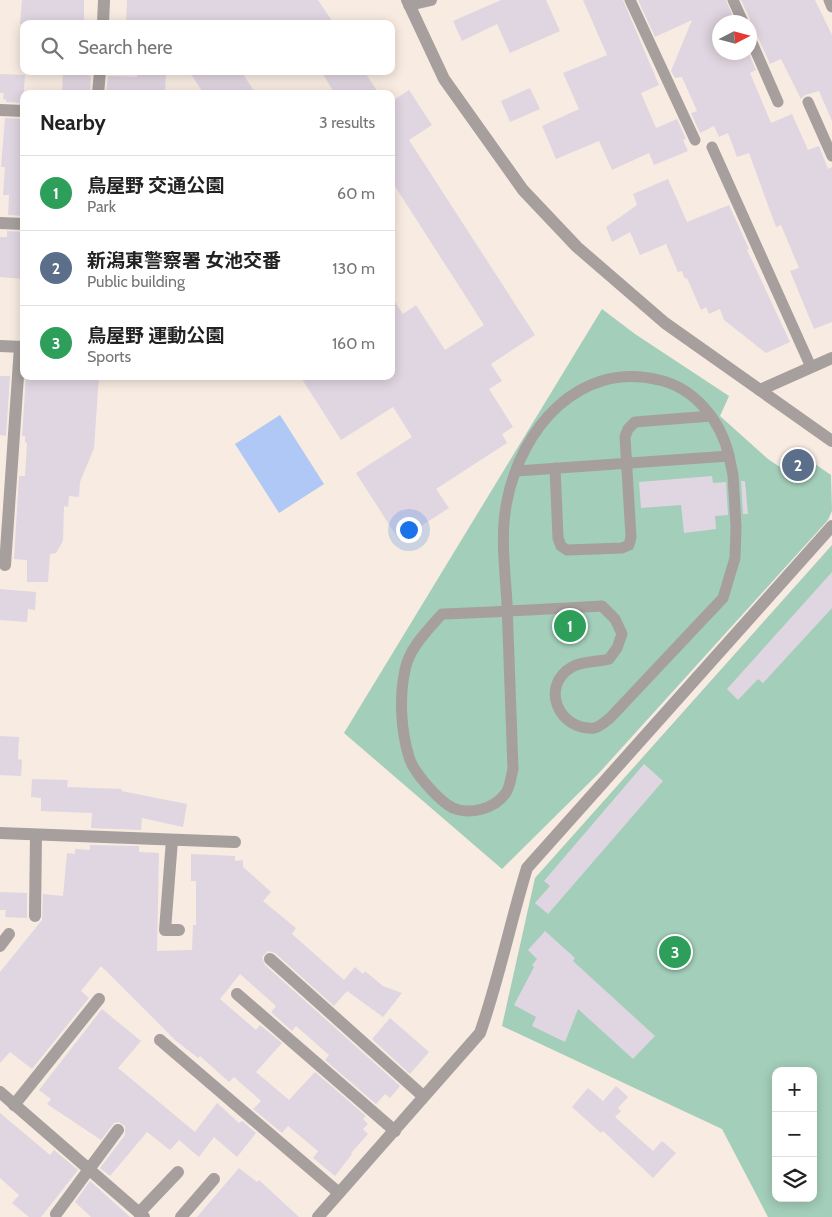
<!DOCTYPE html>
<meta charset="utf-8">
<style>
:root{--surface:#fff;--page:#f6f6f6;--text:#222;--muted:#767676;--line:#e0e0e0;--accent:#9f3ba0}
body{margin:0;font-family:Cabin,"Noto Sans JP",sans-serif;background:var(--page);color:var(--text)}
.controls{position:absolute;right:15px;bottom:15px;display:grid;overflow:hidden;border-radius:10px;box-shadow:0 2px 12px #0003}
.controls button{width:45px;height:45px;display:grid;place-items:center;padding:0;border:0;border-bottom:1px solid var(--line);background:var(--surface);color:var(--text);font:25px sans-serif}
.compass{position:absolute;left:712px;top:15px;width:45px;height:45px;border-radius:50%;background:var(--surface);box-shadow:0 2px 12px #0003;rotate:84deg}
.you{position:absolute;left:408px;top:529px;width:18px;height:18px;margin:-12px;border:4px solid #fff;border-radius:50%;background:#1a73e8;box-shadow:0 0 0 8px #1a73e833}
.badge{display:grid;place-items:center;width:32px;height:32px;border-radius:50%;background:var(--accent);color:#fff;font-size:16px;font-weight:700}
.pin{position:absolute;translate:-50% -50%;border:2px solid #fff;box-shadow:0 1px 5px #0006}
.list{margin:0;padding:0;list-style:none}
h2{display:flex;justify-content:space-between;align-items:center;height:65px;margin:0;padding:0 20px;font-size:21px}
h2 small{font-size:16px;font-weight:400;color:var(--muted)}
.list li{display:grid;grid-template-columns:32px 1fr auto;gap:15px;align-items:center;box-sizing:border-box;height:75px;padding:0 20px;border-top:1px solid var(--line)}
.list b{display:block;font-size:19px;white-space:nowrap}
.list p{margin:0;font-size:16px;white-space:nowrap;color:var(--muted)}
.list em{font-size:16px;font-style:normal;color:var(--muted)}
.icon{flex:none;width:28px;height:28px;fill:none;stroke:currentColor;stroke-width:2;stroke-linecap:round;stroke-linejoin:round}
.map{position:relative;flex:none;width:832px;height:1217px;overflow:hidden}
.search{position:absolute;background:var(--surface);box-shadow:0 2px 12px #0003;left:20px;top:20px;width:375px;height:55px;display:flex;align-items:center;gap:12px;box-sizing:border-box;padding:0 18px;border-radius:10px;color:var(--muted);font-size:19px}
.panel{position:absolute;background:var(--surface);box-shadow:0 2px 12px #0003;left:20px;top:90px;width:375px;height:290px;border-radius:10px}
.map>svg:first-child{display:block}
.green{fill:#a3ceb9;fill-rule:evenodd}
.water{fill:#afc8f6}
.building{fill:#e0d6e1}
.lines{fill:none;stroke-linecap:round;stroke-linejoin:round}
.service{stroke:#a69f9d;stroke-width:11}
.minor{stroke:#a69f9d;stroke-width:12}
.tertiary{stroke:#a69f9d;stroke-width:12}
</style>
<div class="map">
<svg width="832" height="1217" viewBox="0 0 832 1217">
<rect width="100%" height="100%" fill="#f8ebe1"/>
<g class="green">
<polygon points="602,309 635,334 729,396 720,416 768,459 802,482 815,464 831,475 832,511 828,520 599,773 502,869 344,733"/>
<path d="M832 545V1217H768L722 1129 502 1026 535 878ZM776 1071H813V1198H776Z"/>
</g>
<polygon class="water" points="280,415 324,484 279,513 235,444"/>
<g class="building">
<polygon points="22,0 84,0 84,24 20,24"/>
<polygon points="127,0 318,0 334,24 126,24"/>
<polygon points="501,0 546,0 560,31 510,53 497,24 462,41 453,21"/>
<polygon points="583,0 623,0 659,85 641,93 656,128 677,119 686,139 683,140 688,151 654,165 649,153 612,170 599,141 556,159 542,126 579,109 563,73 607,55"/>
<polygon points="638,0 726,0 735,22 720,22 720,52 748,52 756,70 750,73 771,123 792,114 808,150 819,146 828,169 832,167 832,322 814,329 790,271 799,268 781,225 776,227 749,153 737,157 728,133 719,137 714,126 700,133 691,113 697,111 682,77 675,78 671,71 692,20 655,37"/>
<polygon points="741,0 815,0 832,35 832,121 819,91 805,95 801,99 781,59 770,64 757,35 750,31 750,19"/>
<polygon points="63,71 89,72 89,76 91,76 90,94 62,94"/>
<polygon points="137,71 166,71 165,94 106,94 108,76 137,77"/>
<polygon points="189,71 241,71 256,94 204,94"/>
<polygon points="321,71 364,71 379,94 335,94"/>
<polygon points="0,74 25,75 23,103 6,102 6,100 3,99 4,93 0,93"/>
<polygon points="530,88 540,109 510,122 501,101"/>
<polygon points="409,90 432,125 409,140 535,335 491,364 502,381 489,389 513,427 502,434 507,443 436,489 449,508 399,540 356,473 412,437 393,407 341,440 300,376 391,376 391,296 403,314 416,305 445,350 484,325 391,180 391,102"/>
<polygon points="5,118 22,119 24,216 8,215 9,195 3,195 5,167 1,167"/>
<polygon points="668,179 687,222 729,205 749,249 747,250 790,342 766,353 724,320 720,309 709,314 706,307 701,310 687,278 685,279 682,271 678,272 666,244 640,255 630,232 612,242 606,227 637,205 633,194"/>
<polygon points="7,231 24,232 24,279 0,277 0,237 7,237"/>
<polygon points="0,376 10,376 6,436 0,435"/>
<polygon points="26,376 99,376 94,448 80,482 79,497 69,496 68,507 64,506 63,541 56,553 50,554 48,582 27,582 27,560 14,559 19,476 25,476 27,443 25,442 25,436 22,436"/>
<polygon points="712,476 713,483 726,482 728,515 715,516 716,529 684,533 681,505 641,508 639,482"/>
<polygon points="741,481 745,481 748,514 743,514"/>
<polygon points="832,572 832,608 763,683 758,679 738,700 727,689"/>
<polygon points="0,589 36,592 35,610 28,609 27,622 0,620"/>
<polygon points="0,736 19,737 18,759 22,760 21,776 0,775"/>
<polygon points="644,764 663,781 548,914 535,903 550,886 544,881"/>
<polygon points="32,779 68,780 67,787 122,789 121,791 187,804 183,827 142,818 141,830 91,828 92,813 41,811 41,798 31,797"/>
<polygon points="90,845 139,846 139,852 159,853 157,951 192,950 193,925 196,925 196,881 191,881 191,854 235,856 235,861 243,860 243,867 271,892 263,901 296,928 292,934 344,980 355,967 363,974 365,971 383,986 402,993 383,1017 347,991 334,1006 275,953 268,951 262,957 265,965 400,1086 390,1098 385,1094 376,1104 325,1060 329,1055 296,1026 292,1031 271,1012 276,1006 240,974 220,999 256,1030 260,1025 282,1043 256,1072 289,1100 315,1072 366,1116 363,1119 368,1124 363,1129 368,1134 351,1153 352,1154 335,1176 313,1158 318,1151 288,1126 282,1133 253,1109 261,1101 234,1077 229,1082 200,1056 198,1058 175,1040 101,966 81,991 89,998 32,1069 10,1052 0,1063 0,972 42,920 43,894 63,896 67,853 75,854 75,849 90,850"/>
<polygon points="0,892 27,893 27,918 5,917 6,910 0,910"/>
<polygon points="545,931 575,958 573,961 655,1036 633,1059 578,1009 565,1042 532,1026 536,1017 514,1005 534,967 532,965 537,959 528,950"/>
<polygon points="102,1009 141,1041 118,1068 195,1132 217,1103 239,1123 242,1121 256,1133 237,1157 214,1137 199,1157 179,1140 170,1150 147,1132 110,1176 100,1168 125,1135 125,1126 119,1122 114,1123 101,1140 47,1104 51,1099 39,1090"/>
<polygon points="390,1018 429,1052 410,1074 372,1039"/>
<polygon points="616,1086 628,1097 618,1108 621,1111 615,1117 653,1151 662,1141 676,1153 653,1178 603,1131 601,1133 572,1107 588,1088 603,1101"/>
<polygon points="0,1113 50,1155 54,1150 78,1170 41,1217 29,1217 12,1203 19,1195 0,1178"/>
<polygon points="239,1168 257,1182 259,1180 299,1217 197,1217"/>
<polygon points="90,1181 99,1189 130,1217 91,1217 75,1202"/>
</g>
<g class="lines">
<g class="service">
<polyline points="630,0 695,140"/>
<polyline points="733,0 743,22"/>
<polyline points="829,0 832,7"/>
<polyline points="750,38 778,102"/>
<polyline points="808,102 832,156"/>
<polyline points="712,147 811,367"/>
<path d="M729 456C721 421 695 388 659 380 579 360 521 429 507 501 500 534 505 570 507 603 509 658 511 714 513 769 511 776 510 789 505 794 494 809 470 815 453 808 439 801 413 772 409 757 401 731 399 697 405 670 409 648 428 630 442 614 495 612 549 609 602 606L615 619 622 634 617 648 609 659C599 662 581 661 572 667 539 686 559 731 594 728 600 727 606 721 610 718L723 598 735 558 736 527 733 475 729 456"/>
<polyline points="555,468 558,538 561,546 567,550 622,548 629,545 631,537 625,437 628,429 635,422 711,416"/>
<polyline points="517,471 729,456"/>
</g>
<g class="minor">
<polyline points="409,5 431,0"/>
<polyline points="103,24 104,0"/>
<polyline points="98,94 100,71"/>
<polyline points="0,110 24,111"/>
<polyline points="0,223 24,224"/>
<polyline points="0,346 24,347"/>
<polyline points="760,390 832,358"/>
<polyline points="5,565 20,347"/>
<polyline points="0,833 235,842"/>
<polyline points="172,840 165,930 179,930"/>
<polyline points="35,916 36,835"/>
<polyline points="0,946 9,934"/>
<polyline points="270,959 423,1096"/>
<polyline points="237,994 395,1131"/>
<polyline points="160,1040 339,1193"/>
<polyline points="0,1092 144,1217"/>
<polyline points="14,1105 99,999"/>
<polyline points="139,1213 178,1172"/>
<polyline points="56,1214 118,1130"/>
<polyline points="181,1217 214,1179"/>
<path d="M318 1217 480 1033C499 979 510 923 527 868L832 526"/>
</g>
<polyline class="tertiary" points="407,0 444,79 523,190 577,247 665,323 832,441"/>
</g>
</svg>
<div class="controls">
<button>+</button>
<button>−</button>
<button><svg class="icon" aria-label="layers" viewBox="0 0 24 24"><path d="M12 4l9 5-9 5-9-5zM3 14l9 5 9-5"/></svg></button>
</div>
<svg class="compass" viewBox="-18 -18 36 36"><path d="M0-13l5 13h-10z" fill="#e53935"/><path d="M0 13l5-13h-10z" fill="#767676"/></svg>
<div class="you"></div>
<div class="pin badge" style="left:570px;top:626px;background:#2e9e5b">1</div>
<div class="pin badge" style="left:798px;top:465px;background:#5c6f8a">2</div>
<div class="pin badge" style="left:675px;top:952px;background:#2e9e5b">3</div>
<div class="search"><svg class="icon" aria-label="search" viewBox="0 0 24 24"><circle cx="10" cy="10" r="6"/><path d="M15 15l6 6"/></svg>Search here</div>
<section class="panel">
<h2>Nearby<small>3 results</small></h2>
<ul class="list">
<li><span class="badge" style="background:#2e9e5b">1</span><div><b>鳥屋野 交通公園</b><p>Park</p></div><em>60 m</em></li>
<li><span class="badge" style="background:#5c6f8a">2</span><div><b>新潟東警察署 女池交番</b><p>Public building</p></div><em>130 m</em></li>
<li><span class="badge" style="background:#2e9e5b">3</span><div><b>鳥屋野 運動公園</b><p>Sports</p></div><em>160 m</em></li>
</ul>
</section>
</div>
